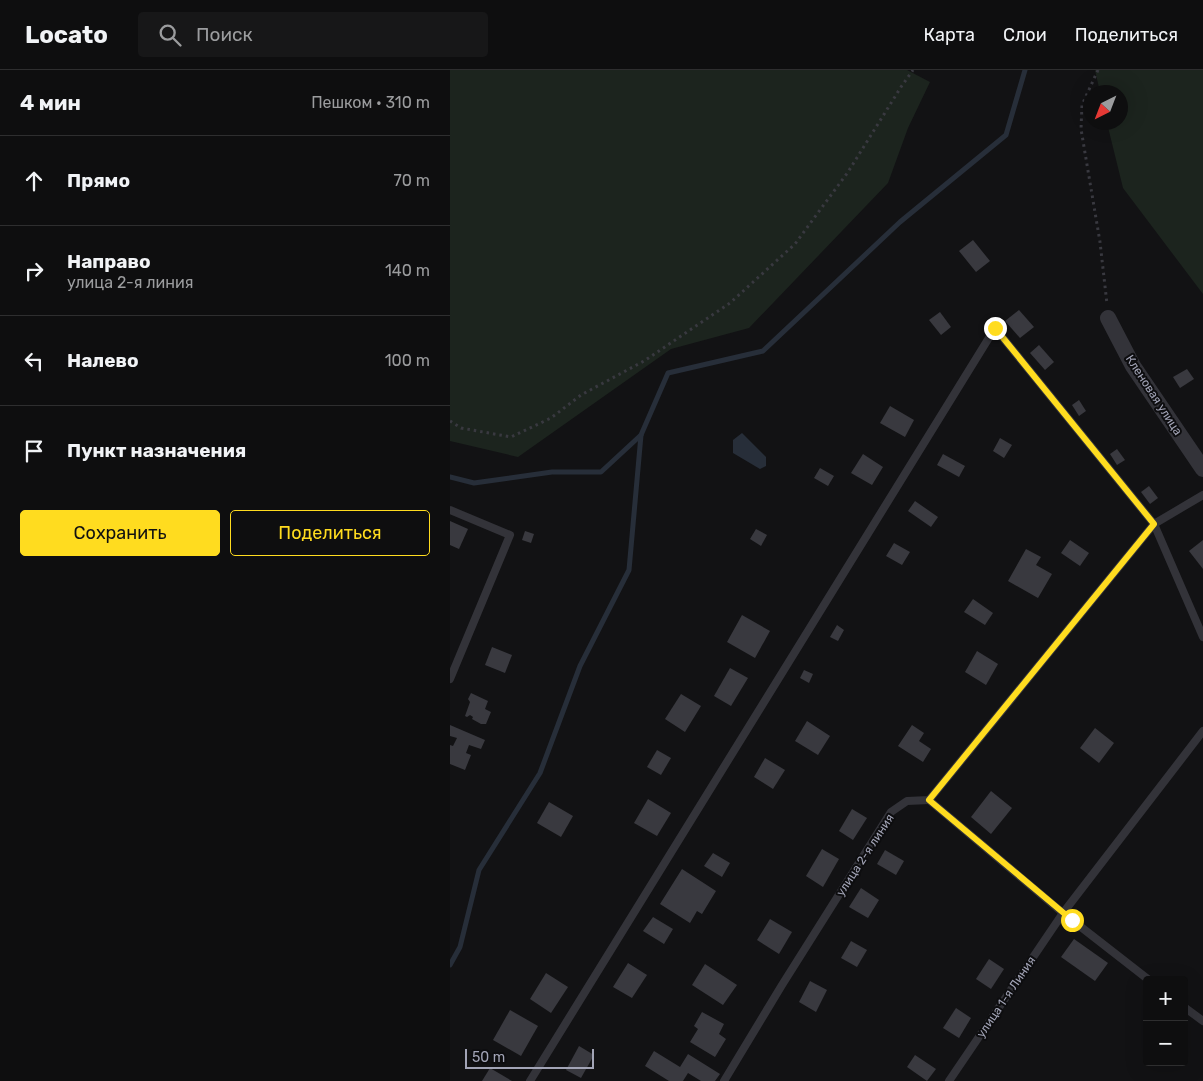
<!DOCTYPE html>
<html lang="ru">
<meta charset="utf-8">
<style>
:root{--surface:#0e0e0f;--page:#171718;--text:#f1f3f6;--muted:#9b9c9e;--line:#2e2e2f;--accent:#ffdc1f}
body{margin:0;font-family:Rubik,sans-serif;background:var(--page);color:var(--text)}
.controls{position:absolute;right:15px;bottom:15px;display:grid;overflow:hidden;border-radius:5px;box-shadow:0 5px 20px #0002}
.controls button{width:45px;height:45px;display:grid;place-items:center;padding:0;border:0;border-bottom:1px solid var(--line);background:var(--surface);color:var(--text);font:25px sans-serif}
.compass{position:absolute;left:633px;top:15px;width:45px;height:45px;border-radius:50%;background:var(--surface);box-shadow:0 5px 20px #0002;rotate:222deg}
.scale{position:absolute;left:15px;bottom:12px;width:129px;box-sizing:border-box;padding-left:5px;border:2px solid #a2a4b6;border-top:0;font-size:14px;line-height:18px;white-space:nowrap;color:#a2a4b6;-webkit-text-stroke:4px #0d0d0f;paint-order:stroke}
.stop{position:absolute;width:15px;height:15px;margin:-11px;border:4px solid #ffdc1f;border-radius:50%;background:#fff}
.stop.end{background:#ffdc1f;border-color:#fff;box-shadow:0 1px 5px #0008}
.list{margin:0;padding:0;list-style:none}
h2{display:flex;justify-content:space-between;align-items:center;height:65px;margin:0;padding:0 20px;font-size:21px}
h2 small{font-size:16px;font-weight:400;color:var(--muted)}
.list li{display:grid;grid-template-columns:32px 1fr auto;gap:15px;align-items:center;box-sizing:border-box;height:90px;padding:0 20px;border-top:1px solid var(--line)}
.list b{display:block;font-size:19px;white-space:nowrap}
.list p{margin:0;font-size:16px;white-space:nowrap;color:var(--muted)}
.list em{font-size:16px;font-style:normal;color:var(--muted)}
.actions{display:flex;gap:10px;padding:15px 20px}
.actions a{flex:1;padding:11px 0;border:1px solid var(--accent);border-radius:5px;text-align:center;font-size:18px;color:var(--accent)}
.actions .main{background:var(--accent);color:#111}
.icon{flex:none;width:28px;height:28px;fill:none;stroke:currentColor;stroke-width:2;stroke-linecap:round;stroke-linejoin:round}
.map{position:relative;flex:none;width:753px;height:1011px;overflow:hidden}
header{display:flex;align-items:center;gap:30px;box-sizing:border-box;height:70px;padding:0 25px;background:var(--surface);border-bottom:1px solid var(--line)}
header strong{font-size:24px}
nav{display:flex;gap:28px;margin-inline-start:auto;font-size:18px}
.search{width:350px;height:45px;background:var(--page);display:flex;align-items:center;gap:12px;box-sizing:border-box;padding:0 18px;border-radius:5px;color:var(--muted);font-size:19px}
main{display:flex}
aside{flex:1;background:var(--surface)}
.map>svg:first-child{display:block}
.green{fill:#1c241e}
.water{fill:#272e39}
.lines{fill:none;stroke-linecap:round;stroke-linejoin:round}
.stream{stroke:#272e39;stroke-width:5}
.building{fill:#39393f}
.path{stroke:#393940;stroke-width:3;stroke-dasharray:2.5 4;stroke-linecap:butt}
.lane{stroke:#333339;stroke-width:8}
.street{stroke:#333339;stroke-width:16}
.route{stroke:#ffdc1f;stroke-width:6}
.labels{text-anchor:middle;stroke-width:4;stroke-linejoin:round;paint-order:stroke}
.street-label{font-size:12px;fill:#a2a4b6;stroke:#0d0d0f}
</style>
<header>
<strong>Locato</strong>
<div class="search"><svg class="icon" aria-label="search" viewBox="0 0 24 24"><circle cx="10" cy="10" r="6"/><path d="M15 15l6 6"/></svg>Поиск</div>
<nav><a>Карта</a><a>Слои</a><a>Поделиться</a></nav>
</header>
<main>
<aside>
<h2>4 мин<small>Пешком · 310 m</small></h2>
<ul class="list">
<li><svg class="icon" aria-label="ahead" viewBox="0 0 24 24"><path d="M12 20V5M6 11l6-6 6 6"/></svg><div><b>Прямо</b></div><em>70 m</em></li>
<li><svg class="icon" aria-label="right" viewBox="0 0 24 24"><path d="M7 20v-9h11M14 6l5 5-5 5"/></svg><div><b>Направо</b><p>улица 2-я линия</p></div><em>140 m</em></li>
<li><svg class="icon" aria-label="left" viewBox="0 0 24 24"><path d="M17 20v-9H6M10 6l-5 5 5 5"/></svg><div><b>Налево</b></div><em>100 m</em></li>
<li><svg class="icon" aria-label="arrive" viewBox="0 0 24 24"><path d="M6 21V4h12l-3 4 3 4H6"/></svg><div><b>Пункт назначения</b></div></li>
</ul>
<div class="actions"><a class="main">Сохранить</a><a>Поделиться</a></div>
</aside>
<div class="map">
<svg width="753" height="1011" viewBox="0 0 753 1011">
<rect width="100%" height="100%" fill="#121214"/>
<g class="green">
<polygon points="0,0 457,0 480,12 458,58 438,113 299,258 221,279 68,387 0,371"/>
<polygon points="645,0 753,0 753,224 673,118 657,53 670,52 670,22 650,22"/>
</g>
<polygon class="water" points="292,363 316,387 316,396 310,399 283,383 283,370"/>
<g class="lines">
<g class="stream">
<polyline points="0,407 24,413 102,402 151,402 191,365"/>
<polyline points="0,895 10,877 29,800 90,703 130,596 179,500 191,365 218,303 313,281 450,152 556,65 575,0"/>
</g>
</g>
<g class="building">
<polygon points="523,170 540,191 526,202 509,181"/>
<polygon points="569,240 584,257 570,268 555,251"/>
<polygon points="490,242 501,257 491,265 479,250"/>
<polygon points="589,275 604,292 595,300 580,283"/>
<polygon points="737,299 744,309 730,318 723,307"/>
<polygon points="629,330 636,341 629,346 622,335"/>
<polygon points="440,336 464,350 455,367 430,353"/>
<polygon points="550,368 562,375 554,388 543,381"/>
<polygon points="667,379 675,390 667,395 660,384"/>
<polygon points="413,384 433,397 422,415 401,403"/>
<polygon points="493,384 515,396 509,407 487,395"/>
<polygon points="370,398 384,406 378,416 364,408"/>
<polygon points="699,416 708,428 700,434 691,422"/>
<polygon points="465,431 488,447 481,457 458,441"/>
<polygon points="0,451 18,459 9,479 0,475"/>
<polygon points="306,459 317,465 311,476 300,469"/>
<polygon points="75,461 84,464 81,473 72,470"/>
<polygon points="620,470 639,483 630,496 611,483"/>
<polygon points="753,470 753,499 739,481"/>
<polygon points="444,473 460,482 452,495 436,486"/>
<polygon points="576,479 591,487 586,495 602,504 588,528 558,511"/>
<polygon points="523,529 543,543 535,555 514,542"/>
<polygon points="292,545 320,561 305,588 277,572"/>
<polygon points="387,555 394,560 388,571 380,567"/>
<polygon points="42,577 62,585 55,603 35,595"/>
<polygon points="527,581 548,594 536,615 515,602"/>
<polygon points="280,598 298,608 281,636 264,626"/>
<polygon points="354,600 363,604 359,613 350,608"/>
<polygon points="21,623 38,631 35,639 41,642 36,654 31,654 22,649 23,647 20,645 17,647 15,646 20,632 18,629"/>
<polygon points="231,624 251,636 235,662 215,649"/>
<polygon points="357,651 380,666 368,685 345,671"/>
<polygon points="0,655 35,670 31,679 19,675 16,683 21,685 15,700 0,694 0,675 3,676 7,668 0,666"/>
<polygon points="462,655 474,663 469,671 481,679 473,692 448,676"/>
<polygon points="645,658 664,673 649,693 630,678"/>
<polygon points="207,680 221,688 211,705 197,697"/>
<polygon points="315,688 335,700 323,719 304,707"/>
<polygon points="541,721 562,738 541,764 521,747"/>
<polygon points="198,729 221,743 207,766 184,753"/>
<polygon points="99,732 123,746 111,767 87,753"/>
<polygon points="402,739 417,748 403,770 389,761"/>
<polygon points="372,779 389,789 373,817 356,806"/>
<polygon points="435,780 454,791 446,805 427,794"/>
<polygon points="263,783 280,793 272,807 254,796"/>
<polygon points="232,799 266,821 252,844 247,841 240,853 210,834"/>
<polygon points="411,818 429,830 418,848 399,837"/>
<polygon points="203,847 223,859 214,874 193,861"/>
<polygon points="320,849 342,862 329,884 307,870"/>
<polygon points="624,869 658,893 645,911 611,887"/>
<polygon points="401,871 417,880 407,897 391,888"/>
<polygon points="539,889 554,899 541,919 526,909"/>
<polygon points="178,893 197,905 182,928 163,917"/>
<polygon points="255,894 287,915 273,935 242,915"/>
<polygon points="96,903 118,917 101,943 80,929"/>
<polygon points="360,911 377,920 366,942 349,932"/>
<polygon points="506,938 521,948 509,968 493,958"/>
<polygon points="60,940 88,956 71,986 43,970"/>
<polygon points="252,942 274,954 269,964 276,969 265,987 240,972 248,959 244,956"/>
<polygon points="129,976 144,985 131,1008 116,1000"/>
<polygon points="204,981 230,997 238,984 270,1004 265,1011 251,1011 238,1003 233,1011 219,1011 195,996"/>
<polygon points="465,985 486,999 477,1011 457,997"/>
<polygon points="40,998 62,1011 32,1011"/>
</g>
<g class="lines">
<g class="path">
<polyline points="648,0 632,35 631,59 650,172 657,234"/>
<polyline points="0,351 11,358 61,367 101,348 131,325 194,291 280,233 345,174 398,102 451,17 463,0"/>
</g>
<g class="lane">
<polyline points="0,440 60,465 0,609"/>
<polyline points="479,730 613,843 699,910"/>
<polyline points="734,937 753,951"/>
<polyline points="80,1011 545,258 704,454 753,567"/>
<polyline points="274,1011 332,915 441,742 457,731 479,730 704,454 753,425"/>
<polyline points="499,1011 613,843 753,661"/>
</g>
<polyline class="street" points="658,248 683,296 753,399"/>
</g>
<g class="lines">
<polyline class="route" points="545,258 704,454 479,730 622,850"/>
</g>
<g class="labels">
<g class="street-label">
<text transform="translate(704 325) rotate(57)" y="4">Кленовая улица</text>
<text transform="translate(415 785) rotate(-57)" y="4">улица 2-я линия</text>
<text transform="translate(556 927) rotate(-56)" y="4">улица 1-я Линия</text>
</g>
</g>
</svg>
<div class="controls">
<button>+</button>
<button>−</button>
</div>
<svg class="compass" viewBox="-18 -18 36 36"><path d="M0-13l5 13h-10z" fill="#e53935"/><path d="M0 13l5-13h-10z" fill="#9b9c9e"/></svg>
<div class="scale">50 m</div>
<div class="stop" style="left:622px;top:850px"></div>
<div class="stop end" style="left:545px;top:258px"></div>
</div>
</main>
